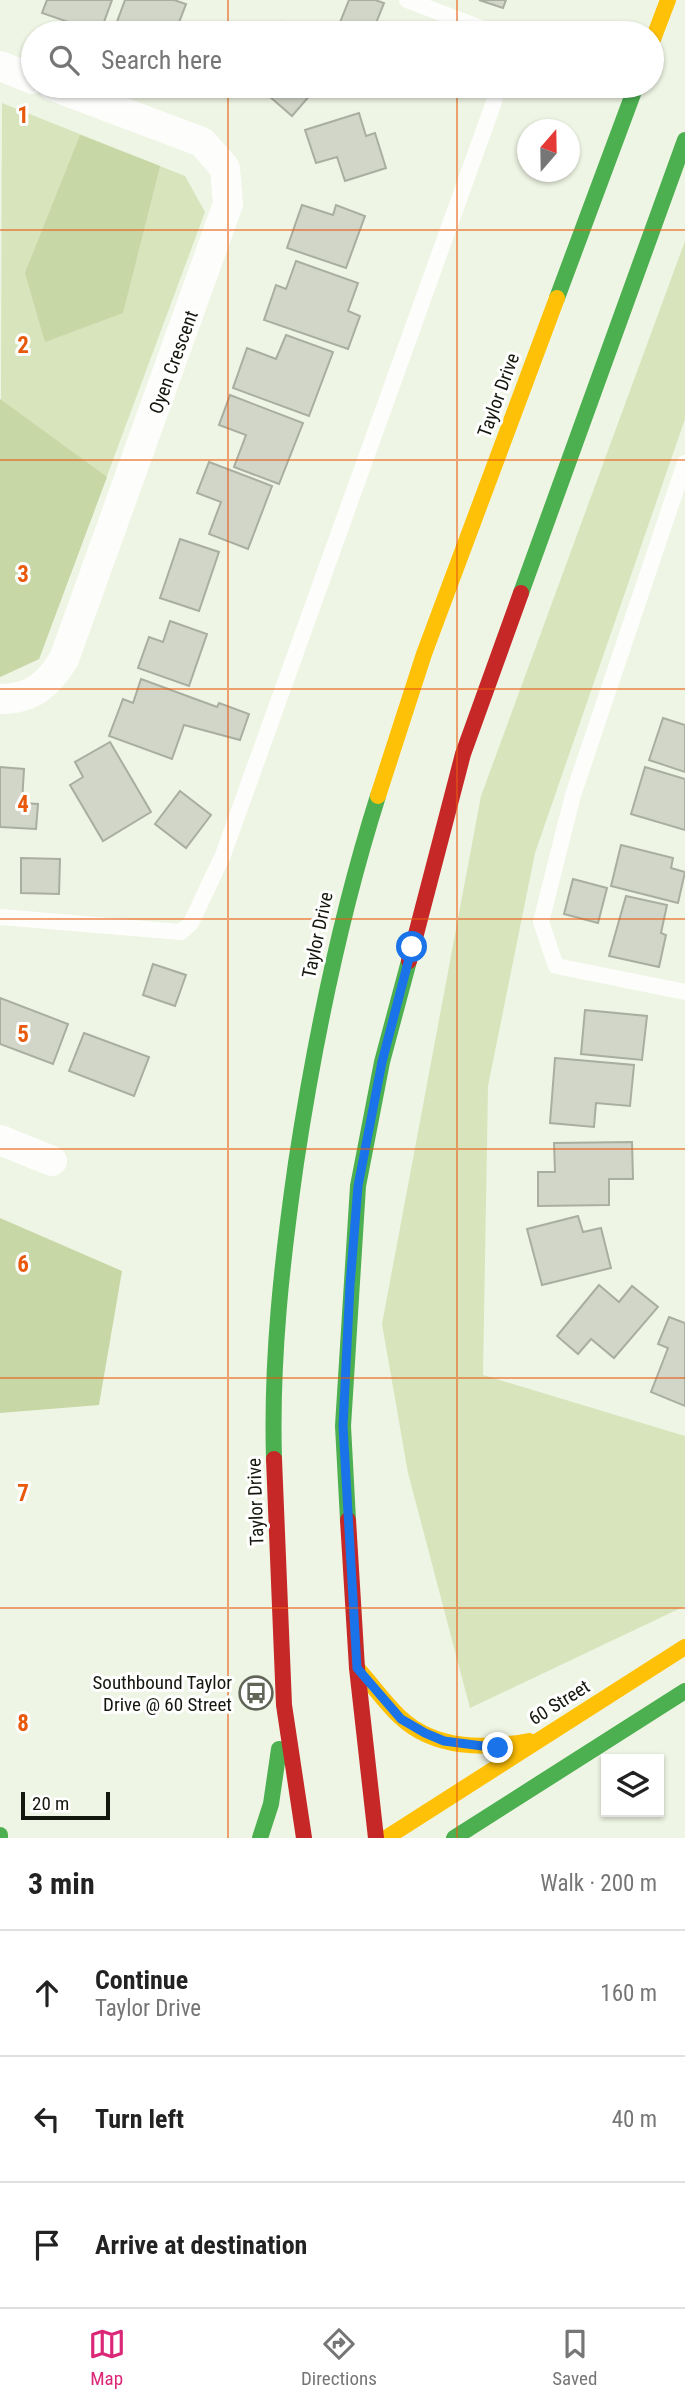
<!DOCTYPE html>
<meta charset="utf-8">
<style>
:root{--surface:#fff;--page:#f2f2f2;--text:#222;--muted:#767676;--line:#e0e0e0;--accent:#db2777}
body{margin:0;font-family:"Roboto Condensed",sans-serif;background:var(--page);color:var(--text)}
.controls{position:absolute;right:21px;bottom:21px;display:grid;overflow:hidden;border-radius:0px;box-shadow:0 2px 5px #0004}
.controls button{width:63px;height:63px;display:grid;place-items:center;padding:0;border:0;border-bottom:2px solid var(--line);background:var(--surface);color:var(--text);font:35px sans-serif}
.compass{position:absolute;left:517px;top:119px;width:63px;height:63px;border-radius:50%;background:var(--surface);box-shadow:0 2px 5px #0004;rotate:20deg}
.scale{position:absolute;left:21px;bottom:18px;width:89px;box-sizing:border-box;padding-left:7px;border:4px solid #14170d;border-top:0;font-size:19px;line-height:24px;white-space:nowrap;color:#14170d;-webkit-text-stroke:5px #fff;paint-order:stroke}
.stop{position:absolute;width:21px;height:21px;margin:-16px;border:5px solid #1a73e8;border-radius:50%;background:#fff}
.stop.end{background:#1a73e8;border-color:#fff;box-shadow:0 2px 7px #0008}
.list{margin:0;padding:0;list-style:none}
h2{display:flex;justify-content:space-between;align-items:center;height:91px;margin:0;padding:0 28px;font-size:30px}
h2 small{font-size:23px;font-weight:400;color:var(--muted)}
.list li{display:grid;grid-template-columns:46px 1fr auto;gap:21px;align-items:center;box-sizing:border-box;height:126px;padding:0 28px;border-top:2px solid var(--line)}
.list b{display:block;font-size:26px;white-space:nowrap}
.list p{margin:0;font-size:23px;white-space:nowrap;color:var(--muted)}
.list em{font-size:23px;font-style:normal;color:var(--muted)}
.icon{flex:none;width:38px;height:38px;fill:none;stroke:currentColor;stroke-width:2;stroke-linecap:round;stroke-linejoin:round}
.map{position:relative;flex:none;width:685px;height:1838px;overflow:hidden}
.search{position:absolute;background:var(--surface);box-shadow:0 2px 5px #0004;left:21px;right:21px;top:21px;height:77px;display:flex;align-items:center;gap:18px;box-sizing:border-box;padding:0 24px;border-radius:38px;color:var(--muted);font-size:26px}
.sheet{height:469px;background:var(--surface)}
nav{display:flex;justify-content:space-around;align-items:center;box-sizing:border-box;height:98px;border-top:2px solid var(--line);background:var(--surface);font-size:19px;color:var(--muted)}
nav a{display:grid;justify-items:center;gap:4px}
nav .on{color:var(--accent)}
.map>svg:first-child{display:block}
.green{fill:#d7e4bc}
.forest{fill:#c8d7a6}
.building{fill:#d2d6c9;stroke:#a9aea1;stroke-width:2}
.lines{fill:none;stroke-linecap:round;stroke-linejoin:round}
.lane{stroke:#fdfefb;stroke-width:16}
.street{stroke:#fdfefb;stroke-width:30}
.fast{stroke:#4caf50;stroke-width:16}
.slow{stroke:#ffc107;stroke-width:16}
.jam{stroke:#c62828;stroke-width:16}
.route{stroke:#1a73e8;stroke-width:9}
.grid{fill:none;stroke:#e8590c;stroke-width:2;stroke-opacity:0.55}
.labels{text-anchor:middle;stroke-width:6;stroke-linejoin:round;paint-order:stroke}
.street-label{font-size:19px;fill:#14170d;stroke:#fff}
.poi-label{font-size:19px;fill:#14170d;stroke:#fff;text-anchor:end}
.grid-label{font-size:23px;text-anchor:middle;font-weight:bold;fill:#e8590c;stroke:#fff;stroke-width:6;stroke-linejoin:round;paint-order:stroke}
</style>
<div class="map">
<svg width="685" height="1838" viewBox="0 0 685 1838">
<rect width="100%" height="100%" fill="#eff5e4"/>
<g class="green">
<polygon points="2,103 185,176 205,212 39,659 0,677"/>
<polygon points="685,241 685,419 535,853 488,1086 483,1375 685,1436 685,1606 470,1708 408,1473 382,1324 481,796"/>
</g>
<g class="forest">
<polygon points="80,135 160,166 123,313 45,342 25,273"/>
<polygon points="0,399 107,477 39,659 0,677"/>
<polygon points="0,1218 122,1271 99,1405 0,1413"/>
</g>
<g class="building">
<polygon points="47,0 112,0 100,33 42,13"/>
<polygon points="125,0 174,0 186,4 175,33 123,33 114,30"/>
<polygon points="349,0 375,0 384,3 372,33 346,33 337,30"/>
<polygon points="479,0 506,0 503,8"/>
<polygon points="282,22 295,33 272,33"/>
<polygon points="188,23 216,33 185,33"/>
<polygon points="266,86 318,86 292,116 262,90"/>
<polygon points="359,113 366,136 375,133 386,168 345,181 337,157 316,163 305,130"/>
<polygon points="302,205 333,215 336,205 365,216 346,268 287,248"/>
<polygon points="296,261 358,283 348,311 360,316 348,349 264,320 276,285 286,289"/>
<polygon points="286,335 333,352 309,416 233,388 247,348 276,359"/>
<polygon points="230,395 303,423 279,484 234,467 246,435 219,425"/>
<polygon points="209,462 272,486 248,549 209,534 221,502 197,493"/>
<polygon points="180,539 219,552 199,611 160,598"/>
<polygon points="170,621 207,634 189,686 138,668 149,637 163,642"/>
<polygon points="141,679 217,707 219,703 249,714 240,740 184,725 172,759 109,736 123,699 133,703"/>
<polygon points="663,718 685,725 685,772 649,760"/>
<polygon points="110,742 151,812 103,841 70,785 83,777 75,762"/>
<polygon points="0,767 24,769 22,803 38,804 36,829 0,827"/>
<polygon points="645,767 685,779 685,830 631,814"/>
<polygon points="180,791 211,815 186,848 155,824"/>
<polygon points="621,845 673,858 671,868 685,872 678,903 611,886"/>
<polygon points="21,858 60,859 59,894 21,893"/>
<polygon points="573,879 607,888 598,923 564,914"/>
<polygon points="626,896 667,905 661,933 666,935 659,967 609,956"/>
<polygon points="153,964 186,975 175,1006 143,995"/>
<polygon points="0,998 68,1024 53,1064 0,1044"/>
<polygon points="585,1010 647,1016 642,1060 581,1054"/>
<polygon points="84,1033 149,1057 134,1096 69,1071"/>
<polygon points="555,1058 634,1065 630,1106 596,1103 594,1127 550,1123"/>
<polygon points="632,1142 633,1179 609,1179 609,1205 538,1206 538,1172 555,1172 554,1143"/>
<polygon points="578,1216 583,1232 601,1228 611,1268 542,1285 527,1229"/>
<polygon points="599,1285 619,1302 632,1286 658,1307 614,1358 591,1339 578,1354 557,1336"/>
<polygon points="669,1317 685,1323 685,1406 651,1392 668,1348 658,1344"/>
</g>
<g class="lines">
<g class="lane">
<polyline points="407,0 494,33"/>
<polyline points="685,463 573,795 541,922 556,966 685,992"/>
<polyline points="0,917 181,932 191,923 223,855 494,102 497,86"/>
</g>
<g class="street">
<polyline points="0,66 33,79"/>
<path d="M0 699C32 699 48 685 64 659L228 204 225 168 202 142 53 86"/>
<polyline points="0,1140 52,1161"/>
</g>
<g class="fast">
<polyline points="557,298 636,86"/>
<polyline points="521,593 685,140"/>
<path d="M274 1459C271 1359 282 1261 296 1163 315 1038 340 916 378 796"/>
<polyline points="348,1520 343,1426 358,1186 382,1062 409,961"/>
<polyline points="0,1835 0,1838"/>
<polyline points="260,1838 271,1804 279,1749"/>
<polyline points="454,1838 685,1691"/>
</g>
<g class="slow">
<polyline points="652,42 668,0"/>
<polyline points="378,796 424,654 557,298"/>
<path d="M357 1668C372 1684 384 1702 400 1717 435 1750 485 1749 529 1741"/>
<polyline points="386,1838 685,1647"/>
</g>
<g class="jam">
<polyline points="409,961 463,754 521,593"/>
<polyline points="274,1459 284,1705 304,1838"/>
<polyline points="348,1520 357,1668 376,1838"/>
</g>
</g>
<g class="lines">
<polyline class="route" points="412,947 382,1062 358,1186 350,1285 343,1426 357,1668 401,1719 425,1733 444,1741 498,1748"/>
</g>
<path class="grid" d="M228 0V33M457 0V33M228 86V1838M457 86V1838M0 230H685M0 460H685M0 689H685M0 919H685M0 1149H685M0 1378H685M0 1608H685"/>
<defs>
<symbol id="bus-ring" viewBox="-11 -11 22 22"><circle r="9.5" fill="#fff" stroke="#616558" stroke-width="1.5"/><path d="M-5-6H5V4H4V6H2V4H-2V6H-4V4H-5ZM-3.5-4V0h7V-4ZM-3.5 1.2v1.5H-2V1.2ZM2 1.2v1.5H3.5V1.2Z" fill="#616558"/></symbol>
</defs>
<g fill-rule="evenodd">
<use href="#bus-ring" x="237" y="1674" width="38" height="38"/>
</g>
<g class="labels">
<g class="street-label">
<text transform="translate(173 362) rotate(-70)" y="7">Oyen Crescent</text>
<text transform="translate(498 395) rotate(-70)" y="7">Taylor Drive</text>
<text transform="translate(317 935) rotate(-78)" y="7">Taylor Drive</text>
<text transform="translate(255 1502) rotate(-92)" y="7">Taylor Drive</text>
<text transform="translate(559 1702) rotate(-32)" y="7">60 Street</text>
</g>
<g class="poi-label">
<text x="232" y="1689">Southbound Taylor<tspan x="232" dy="22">Drive @ 60 Street</tspan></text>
</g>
</g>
<g class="grid-label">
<text x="23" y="123">1</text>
<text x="23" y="353">2</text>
<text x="23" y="582">3</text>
<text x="23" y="812">4</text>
<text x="23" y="1042">5</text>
<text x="23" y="1272">6</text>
<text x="23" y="1501">7</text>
<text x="23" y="1731">8</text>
</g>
</svg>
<div class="controls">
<button><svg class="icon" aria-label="layers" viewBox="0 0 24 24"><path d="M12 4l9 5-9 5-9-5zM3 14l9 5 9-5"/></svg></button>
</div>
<svg class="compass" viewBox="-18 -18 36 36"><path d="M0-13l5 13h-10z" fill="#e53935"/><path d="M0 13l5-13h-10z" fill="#767676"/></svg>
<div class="scale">20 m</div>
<div class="stop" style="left:412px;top:947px"></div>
<div class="stop end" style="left:498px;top:1748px"></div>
<div class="search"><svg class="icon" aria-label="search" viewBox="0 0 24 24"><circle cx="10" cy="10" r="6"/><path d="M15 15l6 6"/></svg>Search here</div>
</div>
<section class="sheet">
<h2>3 min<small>Walk · 200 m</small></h2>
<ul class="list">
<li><svg class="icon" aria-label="ahead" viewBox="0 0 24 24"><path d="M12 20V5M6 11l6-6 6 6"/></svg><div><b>Continue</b><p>Taylor Drive</p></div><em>160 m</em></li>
<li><svg class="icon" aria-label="left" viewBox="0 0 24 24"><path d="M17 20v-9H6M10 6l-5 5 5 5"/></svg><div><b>Turn left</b></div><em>40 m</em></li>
<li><svg class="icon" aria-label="arrive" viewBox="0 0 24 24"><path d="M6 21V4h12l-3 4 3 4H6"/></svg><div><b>Arrive at destination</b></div></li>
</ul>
</section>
<nav>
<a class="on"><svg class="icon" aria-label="map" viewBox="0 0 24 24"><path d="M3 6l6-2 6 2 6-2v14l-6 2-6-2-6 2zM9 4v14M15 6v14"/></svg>Map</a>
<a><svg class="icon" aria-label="directions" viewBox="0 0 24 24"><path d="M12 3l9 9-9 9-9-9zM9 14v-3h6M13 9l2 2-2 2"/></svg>Directions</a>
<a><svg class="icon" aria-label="saved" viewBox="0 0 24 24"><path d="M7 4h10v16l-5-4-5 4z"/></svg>Saved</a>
</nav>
